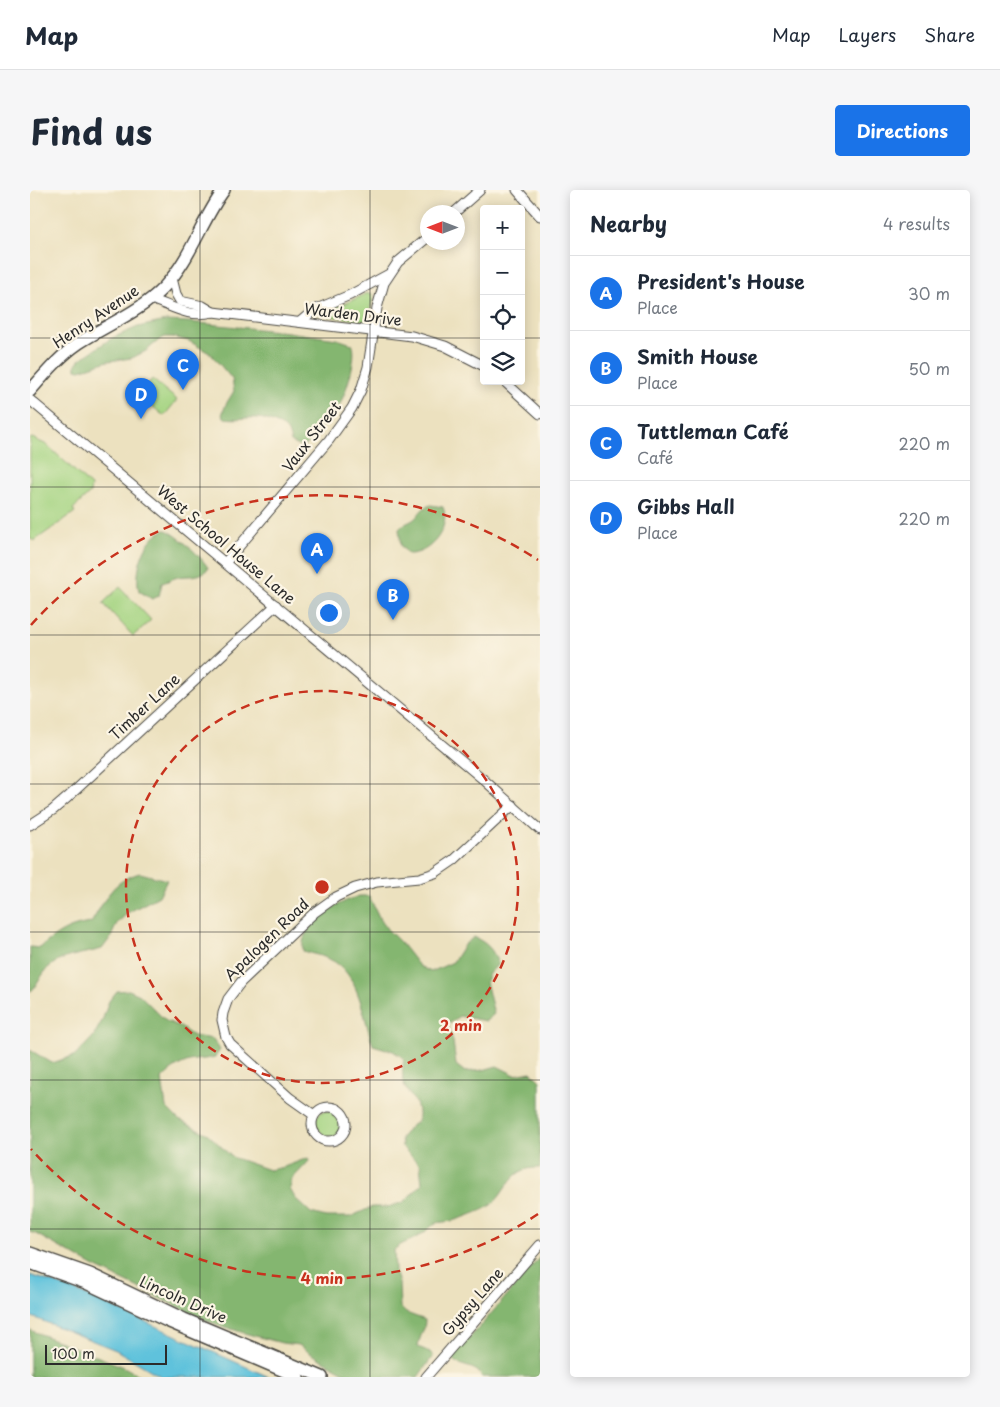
<!DOCTYPE html>
<meta charset="utf-8">
<style>
:root{--surface:#fff;--page:#f6f6f7;--text:#1f2937;--muted:#747a83;--line:#e0e1e3;--accent:#1a73e8}
body{margin:0;font-family:"Playpen Sans",sans-serif;background:var(--page);color:var(--text)}
.controls{position:absolute;right:15px;top:15px;display:grid;overflow:hidden;border-radius:5px;box-shadow:0 2px 12px #0003}
.controls button{width:45px;height:45px;display:grid;place-items:center;padding:0;border:0;border-bottom:1px solid var(--line);background:var(--surface);color:var(--text);font:25px sans-serif}
.compass{position:absolute;left:390px;top:15px;width:45px;height:45px;border-radius:50%;background:var(--surface);box-shadow:0 2px 12px #0003;rotate:270deg}
.scale{position:absolute;left:15px;bottom:12px;width:122px;box-sizing:border-box;padding-left:5px;border:2px solid #2b2b2b;border-top:0;font-size:14px;line-height:18px;white-space:nowrap;color:#2b2b2b;-webkit-text-stroke:4px #fcf5e5;paint-order:stroke}
.you{position:absolute;left:298px;top:422px;width:18px;height:18px;margin:-12px;border:4px solid #fff;border-radius:50%;background:#1a73e8;box-shadow:0 0 0 8px #1a73e833}
.badge{display:grid;place-items:center;width:32px;height:32px;border-radius:50%;background:var(--accent);color:#fff;font-size:16px;font-weight:700}
.pin{position:absolute;translate:-50% -41px;filter:drop-shadow(0 1px 2px #0008)}
.pin::after{content:'';position:absolute;top:26px;width:18px;height:15px;background:inherit;clip-path:polygon(0 0,100% 0,50% 100%)}
.list{margin:0;padding:0;list-style:none}
h2{display:flex;justify-content:space-between;align-items:center;height:65px;margin:0;padding:0 20px;font-size:21px}
h2 small{font-size:16px;font-weight:400;color:var(--muted)}
.list li{display:grid;grid-template-columns:32px 1fr auto;gap:15px;align-items:center;box-sizing:border-box;height:75px;padding:0 20px;border-top:1px solid var(--line)}
.list b{display:block;font-size:19px;white-space:nowrap}
.list p{margin:0;font-size:16px;white-space:nowrap;color:var(--muted)}
.list em{font-size:16px;font-style:normal;color:var(--muted)}
.icon{flex:none;width:28px;height:28px;fill:none;stroke:currentColor;stroke-width:2;stroke-linecap:round;stroke-linejoin:round}
.map{position:relative;flex:none;width:510px;height:1187px;overflow:hidden;border-radius:5px}
header{display:flex;align-items:center;gap:30px;box-sizing:border-box;height:70px;padding:0 25px;background:var(--surface);border-bottom:1px solid var(--line)}
header strong{font-size:24px}
nav{display:flex;gap:28px;margin-inline-start:auto;font-size:18px}
.intro{display:flex;align-items:center;justify-content:space-between;box-sizing:border-box;height:120px;padding:0 30px}
h1{margin:0;font-size:35px}
.button{padding:12px 22px;border-radius:5px;background:var(--accent);color:#fff;font-size:18px;font-weight:700}
main{display:flex;gap:30px;padding:0 30px}
aside{flex:1;background:var(--surface);border-radius:5px;box-shadow:0 2px 12px #0003}
.map>svg:first-child{display:block}
.green{fill:#a5d482;stroke:#688056}
.forest{fill:#84b670;stroke:#58704e}
.water{fill:#5ec2dc;stroke:#447684}
.lines{fill:none;stroke-linecap:round;stroke-linejoin:round}
.minor-casing{stroke:#484641;stroke-width:11}
.major-casing{stroke:#484641;stroke-width:14}
.minor{stroke:#fff;stroke-width:9}
.major{stroke:#fff;stroke-width:11}
.grid{fill:none;stroke:#2b2b2b;stroke-width:1;stroke-opacity:0.55}
.ring{fill:none;stroke:#c8321e;stroke-width:2.5;stroke-dasharray:9 6}
.labels{text-anchor:middle;stroke-width:4.5;stroke-linejoin:round;paint-order:stroke}
.street-label{font-size:15px;fill:#2b2b2b;stroke:#fcf5e5}
.centre{fill:#c8321e;stroke:#fcf5e5;stroke-width:2.5}
.ring-label{font-size:15px;text-anchor:middle;font-weight:bold;fill:#c8321e;stroke:#fcf5e5;stroke-width:4.5;stroke-linejoin:round;paint-order:stroke}
</style>
<header>
<strong>Map</strong>
<nav><a>Map</a><a>Layers</a><a>Share</a></nav>
</header>
<div class="intro"><h1>Find us</h1><a class="button">Directions</a></div>
<main>
<div class="map">
<svg width="510" height="1187" viewBox="0 0 510 1187">
<rect width="100%" height="100%" fill="#fcf5e5"/>
<filter id="ink" filterUnits="userSpaceOnUse"><feTurbulence type="fractalNoise" baseFrequency=".02" numOctaves="2"/><feDisplacementMap in="SourceGraphic" scale="10" xChannelSelector="R" yChannelSelector="G"/><feConvolveMatrix kernelMatrix="1 2 1 2 8 2 1 2 1" color-interpolation-filters="sRGB"/></filter>
<filter id="wash" filterUnits="userSpaceOnUse"><feTurbulence type="fractalNoise" baseFrequency=".0096" numOctaves="4" result="noise"/><feDisplacementMap in="SourceGraphic" scale="20" xChannelSelector="R" yChannelSelector="G"/><feGaussianBlur stdDeviation="1.12" result="paint"/><feColorMatrix in="noise" values="0 0 0 0 0 0 0 0 0 0 0 0 0 0 0 0 0 1.4 0 .05"/><feComposite in="paint" operator="in"/></filter>
<g filter="url(#wash)">
<rect width="100%" height="100%" fill="#ece1bf"/>
<g class="green">
<polygon points="338,103 341,103 343,108 337,131 297,126 298,121"/>
<polygon points="122,189 147,210 134,226 109,205"/>
<polygon points="2,248 17,255 61,296 60,303 43,319 45,322 4,351 0,348 0,249"/>
<polygon points="90,397 121,430 103,446 73,413"/>
<path d="M293 921C312 919 322 937 303 947L295 946 286 937C285 930 286 924 293 921Z"/>
</g>
<g class="forest">
<path d="M136 131 158 132 258 142 307 149 322 154C329 165 314 210 306 221 301 228 293 234 287 241 282 248 280 254 271 257L261 252C258 239 257 238 245 233 223 223 215 231 195 228L192 225 196 214 204 201 202 189 181 164 159 151 143 147H135L129 150 116 161 102 168 78 171 50 180 46 179V174L49 170 82 148 108 137Z"/>
<path d="M401 315 413 317C421 338 400 365 378 364L371 356 369 339C373 334 378 333 383 330 391 324 390 318 401 315Z"/>
<path d="M135 340C144 341 174 369 178 378 172 388 159 385 148 387 143 388 137 392 132 393L129 406 122 409 109 401C104 382 114 346 135 340Z"/>
<path d="M110 683 137 690 129 706 99 722 87 733 81 747 72 759C55 764 33 765 19 777 11 784 8 796 0 802V757L10 758C28 743 38 736 61 733 76 709 81 691 110 683Z"/>
<path d="M329 706H339L349 727 357 739 371 753 389 776 401 782 423 772 434 755 444 747C458 754 463 759 468 774L458 785 456 792 464 824 456 831 429 826 418 835 423 851 426 875 435 882 453 880 467 876 485 885 501 882 510 891V978C475 976 479 1008 454 1019 448 1022 428 1030 421 1031 417 1032 410 1032 406 1033 399 1037 394 1044 387 1047 379 1052 371 1053 364 1060L365 1081 369 1093 370 1117 376 1123 395 1130C395 1140 389 1147 388 1157L400 1162 403 1166 388 1187H323L283 1165 269 1155 252 1153 214 1143 180 1132 63 1076 6 1044 0 1042V860L22 873 46 865 63 847 72 831 79 811 87 801 99 800 110 805 136 831 149 836 163 846 183 849 190 860 185 867C178 869 172 869 165 870 153 871 140 880 132 889L136 917 149 930 178 944 202 967 239 980 254 977 278 968 279 971 262 989 260 999 265 1008 281 1023 296 1027H320L342 1017H358L374 1012 392 994 390 975 372 957 371 948 380 937 388 931C389 910 384 913 375 897 371 888 373 877 374 868L363 861 343 855C333 828 330 782 299 769 291 765 281 764 273 761 269 733 307 713 329 706Z"/>
<path d="M510 1067V1187H452C447 1175 431 1178 423 1170L424 1163 447 1140Z"/>
<polygon points="0,1140 94,1177 112,1187 0,1187"/>
</g>
<polygon class="water" points="0,1085 42,1099 239,1187 132,1187 86,1160 0,1126"/>
</g>
<g filter="url(#ink)">
<g class="lines">
<defs>
<g id="minor">
<polyline points="487,0 510,26"/>
<polyline points="425,22 450,0"/>
<polyline points="142,88 146,104 150,111 173,116 183,122"/>
<path d="M121 109C144 117 158 128 183 122L382 146 415 156 454 176"/>
<polyline points="270,132 284,120 320,105 359,84"/>
<polyline points="474,191 510,224"/>
<polyline points="0,210 454,590 510,640"/>
<polyline points="195,373 299,250 322,218 331,200 338,177 347,118 354,93 368,72 398,47"/>
<polyline points="0,635 23,620 38,607 246,415"/>
<circle cx="299" cy="934" r="17"/>
<polyline points="284,925 260,908 200,854 196,847 192,830 193,823 198,809 211,792 285,722 306,707 325,698 347,692 389,688 405,683 424,670 483,615"/>
<polyline points="396,1187 510,1055"/>
</g>
<g id="major">
<path d="M0 201C15 184 30 166 49 153 78 134 110 122 134 97 161 69 171 31 194 0"/>
<polyline points="0,1063 60,1084 154,1129 292,1187"/>
<polyline points="0,1073 56,1093 137,1131 268,1187"/>
</g>
</defs>
<use href="#minor" class="minor-casing"/>
<use href="#major" class="major-casing"/>
<use href="#minor" class="minor"/>
<use href="#major" class="major"/>
</g>
</g>
<path class="grid" d="M170 0V1187M340 0V1187M0 148H454M491 148H510M0 297H510M0 445H510M0 594H510M0 742H510M0 890H510M0 1039H510"/>
<g class="ring">
<circle cx="292" cy="697" r="196"/>
<path d="M508 1024A392 392 0 0 1 1 959M1 435A392 392 0 0 1 508 370"/>
</g>
<g class="labels">
<g class="street-label">
<text transform="translate(323 125) rotate(7)" y="5">Warden Drive</text>
<text transform="translate(66 127) rotate(-34)" y="5">Henry Avenue</text>
<text transform="translate(282 247) rotate(-52)" y="5">Vaux Street</text>
<text transform="translate(196 355) rotate(40)" y="5">West School House Lane</text>
<text transform="translate(115 517) rotate(-43)" y="5">Timber Lane</text>
<text transform="translate(237 750) rotate(-44)" y="5">Apalogen Road</text>
<text transform="translate(153 1110) rotate(24)" y="5">Lincoln Drive</text>
<text transform="translate(443 1112) rotate(-49)" y="5">Gypsy Lane</text>
</g>
</g>
<circle cx="292" cy="697" r="8" class="centre"/>
<g class="ring-label">
<text x="431" y="841">2 min</text>
<text x="292" y="1094">4 min</text>
</g>
</svg>
<div class="controls">
<button>+</button>
<button>−</button>
<button><svg class="icon" aria-label="locate" viewBox="0 0 24 24"><circle cx="12" cy="12" r="6"/><path d="M12 2v4M12 18v4M2 12h4M18 12h4"/></svg></button>
<button><svg class="icon" aria-label="layers" viewBox="0 0 24 24"><path d="M12 4l9 5-9 5-9-5zM3 14l9 5 9-5"/></svg></button>
</div>
<svg class="compass" viewBox="-18 -18 36 36"><path d="M0-13l5 13h-10z" fill="#e53935"/><path d="M0 13l5-13h-10z" fill="#747a83"/></svg>
<div class="scale">100 m</div>
<div class="you"></div>
<div class="pin badge" style="left:287px;top:384px">A</div>
<div class="pin badge" style="left:363px;top:430px">B</div>
<div class="pin badge" style="left:153px;top:200px">C</div>
<div class="pin badge" style="left:111px;top:229px">D</div>
</div>
<aside>
<h2>Nearby<small>4 results</small></h2>
<ul class="list">
<li><span class="badge">A</span><div><b>President's House</b><p>Place</p></div><em>30 m</em></li>
<li><span class="badge">B</span><div><b>Smith House</b><p>Place</p></div><em>50 m</em></li>
<li><span class="badge">C</span><div><b>Tuttleman Café</b><p>Café</p></div><em>220 m</em></li>
<li><span class="badge">D</span><div><b>Gibbs Hall</b><p>Place</p></div><em>220 m</em></li>
</ul>
</aside>
</main>
